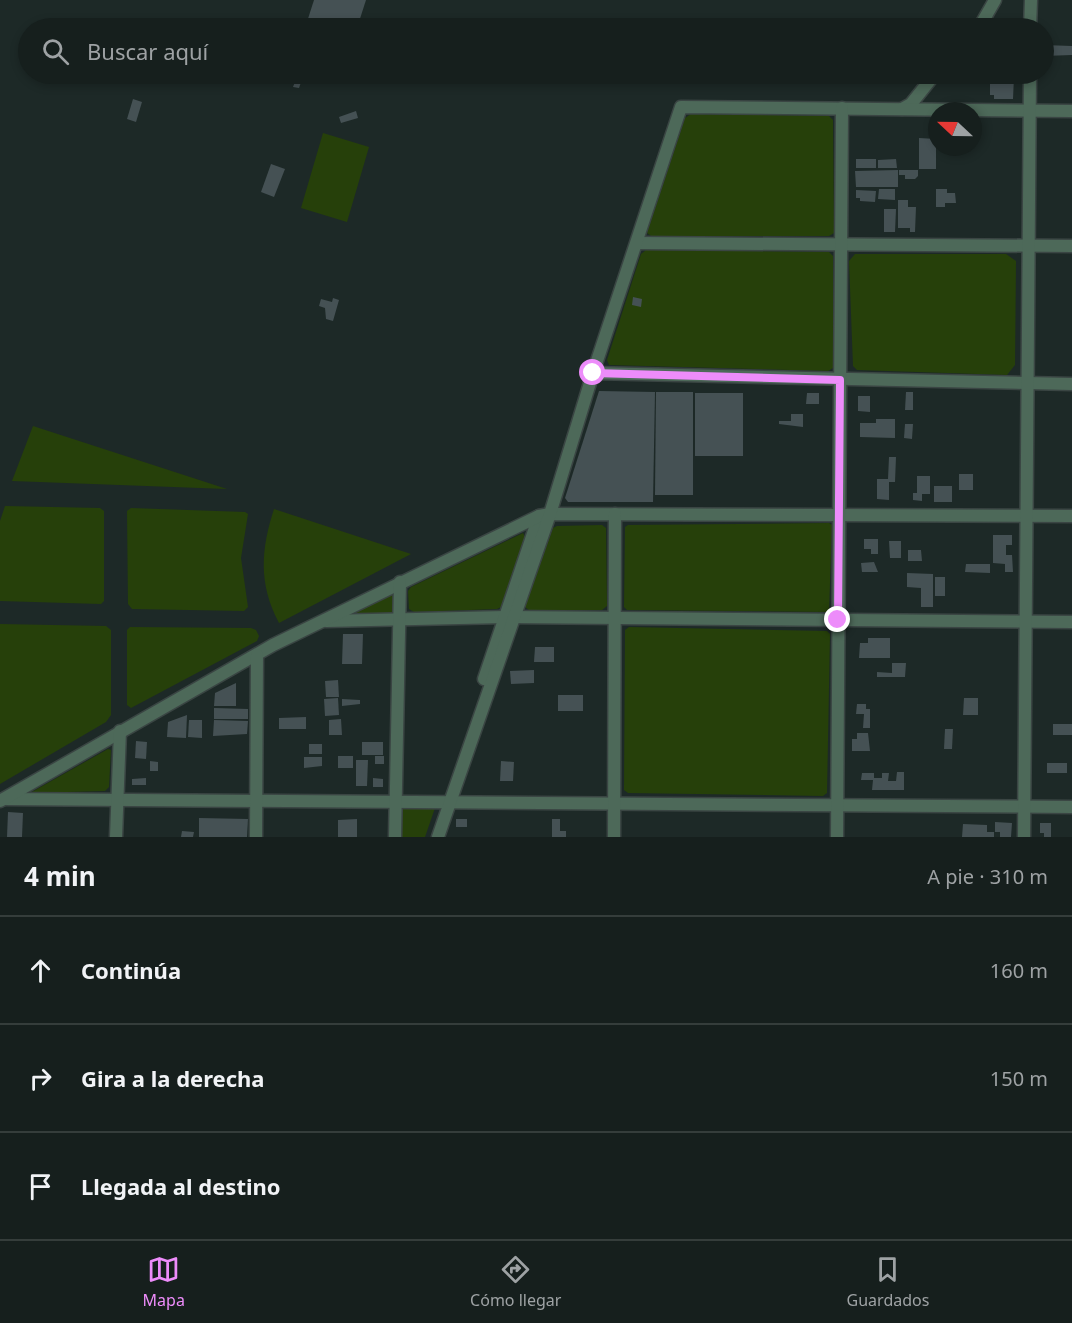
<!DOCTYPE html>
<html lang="es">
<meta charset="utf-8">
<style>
:root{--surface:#161f1d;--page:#232c2a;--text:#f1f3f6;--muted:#9ea2a4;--line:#353d3b;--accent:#ed8cfa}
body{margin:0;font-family:"Noto Sans",sans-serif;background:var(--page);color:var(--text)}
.compass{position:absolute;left:928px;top:102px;width:54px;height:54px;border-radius:50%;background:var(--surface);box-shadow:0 3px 9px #0003;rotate:292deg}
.stop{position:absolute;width:18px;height:18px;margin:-14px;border:4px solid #ed8cfa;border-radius:50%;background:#fff}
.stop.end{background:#ed8cfa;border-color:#fff;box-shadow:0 2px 6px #0008}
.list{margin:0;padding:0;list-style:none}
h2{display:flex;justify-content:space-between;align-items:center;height:78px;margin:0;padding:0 24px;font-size:26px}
h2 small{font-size:20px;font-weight:400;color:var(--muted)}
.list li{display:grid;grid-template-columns:39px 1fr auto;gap:18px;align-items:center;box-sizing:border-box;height:108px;padding:0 24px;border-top:2px solid var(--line)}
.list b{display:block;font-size:22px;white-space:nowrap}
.list em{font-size:20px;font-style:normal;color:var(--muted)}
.icon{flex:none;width:33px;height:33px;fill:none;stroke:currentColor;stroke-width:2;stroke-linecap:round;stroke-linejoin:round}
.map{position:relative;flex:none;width:1072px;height:837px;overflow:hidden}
.search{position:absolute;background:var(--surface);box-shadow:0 3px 9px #0003;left:18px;right:18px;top:18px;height:66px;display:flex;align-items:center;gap:15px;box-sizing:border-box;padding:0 21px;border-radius:33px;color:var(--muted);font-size:22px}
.sheet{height:402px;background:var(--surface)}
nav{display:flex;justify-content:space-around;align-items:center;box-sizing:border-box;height:84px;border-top:2px solid var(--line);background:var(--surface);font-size:16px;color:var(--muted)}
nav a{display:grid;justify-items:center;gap:3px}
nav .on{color:var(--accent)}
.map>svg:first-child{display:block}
.green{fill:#26400a}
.building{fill:#455154}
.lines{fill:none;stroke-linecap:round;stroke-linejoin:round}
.street-casing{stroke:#3a4543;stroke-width:15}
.street{stroke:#4d6959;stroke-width:12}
.route{stroke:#ed8cfa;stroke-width:8}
</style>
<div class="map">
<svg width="1072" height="837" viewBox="0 0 1072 837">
<rect width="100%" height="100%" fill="#1d2927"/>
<g class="green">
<polygon points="691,114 829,116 833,120 834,233 829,236 651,236 647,233 685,118"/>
<polygon points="323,133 369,147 347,222 301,208"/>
<polygon points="646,250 829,252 833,256 833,368 828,371 609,365 607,360 641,254"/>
<polygon points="855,254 1006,254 1016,261 1015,365 1007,375 857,370 853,366 849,261"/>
<polygon points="33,426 227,489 12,481"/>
<polygon points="5,506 100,508 104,511 104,601 101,604 0,601 0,521"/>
<polygon points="131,508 245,512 248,514 241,558 248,607 244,611 132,609 128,604 127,511"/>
<path d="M274 509 411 554 279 623C258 584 261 549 274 509Z"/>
<polygon points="829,523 832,525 829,612 627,610 624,607 625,527 628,525"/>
<polygon points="602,525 606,528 607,606 602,610 529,610 525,607 553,528 557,526"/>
<polygon points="523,533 525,537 501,607 497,609 414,612 409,609 408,591 411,587"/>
<polygon points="393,593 393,614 346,615"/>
<polygon points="0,624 106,626 111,630 111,715 106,722 0,784"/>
<polygon points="130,627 251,628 256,630 259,636 257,641 131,708 127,705 127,630"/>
<polygon points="629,627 827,631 830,634 827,793 823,796 628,793 624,790 625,630"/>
<polygon points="108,749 111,750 109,787 105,791 30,793"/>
<polygon points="402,807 435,808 425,837 401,837"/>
</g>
<g class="building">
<polygon points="314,0 366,0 357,28 305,28"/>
<polygon points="1044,45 1072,46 1072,55 1044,56"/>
<polygon points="298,74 304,74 299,88 293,87"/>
<polygon points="858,74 901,74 900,77 858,76"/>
<polygon points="990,77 1014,77 1013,99 994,99 994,95 990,95"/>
<polygon points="133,99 142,102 136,122 127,119"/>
<polygon points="356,111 358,118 341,123 339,117"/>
<polygon points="919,138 936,139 936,169 919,169"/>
<rect x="856" y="159" width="20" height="9"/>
<polygon points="896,159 897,168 878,168 878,160"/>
<polygon points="271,164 285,169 274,197 261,192"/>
<polygon points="898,170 898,187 856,187 855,171"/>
<polygon points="899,170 918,170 918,176 915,179 905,179 905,175 899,175"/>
<polygon points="879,189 895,189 895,200 878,199"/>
<polygon points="936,189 947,189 947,193 955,193 956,203 945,203 945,207 936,207"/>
<polygon points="856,190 876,191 875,202 860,201 860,198 856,198"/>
<polygon points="898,200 908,200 908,207 916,207 915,232 910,232 910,228 898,228"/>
<polygon points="884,209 896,209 895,232 884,232"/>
<polygon points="633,297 642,299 641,307 632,305"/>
<polygon points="333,298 339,300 333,321 326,319 325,308 319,306 321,299 332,302"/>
<polygon points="599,391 655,392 653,502 568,502 565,498"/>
<polygon points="656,392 693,392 693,495 655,495"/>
<polygon points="906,392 913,392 913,410 905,410"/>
<rect x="695" y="393" width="48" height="63"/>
<polygon points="807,393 819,393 819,404 806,404"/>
<polygon points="858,396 870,396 870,412 858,411"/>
<polygon points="791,414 803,414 803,427 779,424 779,421 791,421"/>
<polygon points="876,419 895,419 895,438 860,437 860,423 876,423"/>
<polygon points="905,424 913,424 912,439 904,438"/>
<polygon points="889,457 896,457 895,482 889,482 889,500 877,499 877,479 888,479"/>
<rect x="959" y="474" width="14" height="16"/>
<polygon points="917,476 930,476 930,494 922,494 922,501 913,500 913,493 917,493"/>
<rect x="934" y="486" width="18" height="16"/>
<polygon points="993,535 1012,535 1012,545 1006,545 1006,555 1012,555 1013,572 1005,572 1005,564 993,563"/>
<polygon points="864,539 878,539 878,554 871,554 871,549 864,549"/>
<polygon points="889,541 901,541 901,558 890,558"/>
<polygon points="908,550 921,550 922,561 908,561"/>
<polygon points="874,562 878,572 862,572 861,563"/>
<polygon points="966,564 990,564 990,573 965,572"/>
<polygon points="907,573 933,574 933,607 921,607 921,588 907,587"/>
<rect x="935" y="577" width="10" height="19"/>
<polygon points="343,634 363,634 362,664 342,664"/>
<polygon points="868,638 890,638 890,658 859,658 860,643 868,643"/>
<polygon points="535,647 554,647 554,662 534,662"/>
<polygon points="892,663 906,663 905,677 877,677 877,672 892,673"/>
<polygon points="534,670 534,683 511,684 510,671"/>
<polygon points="338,680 339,697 326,697 325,681"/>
<polygon points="236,683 236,706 214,706 215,693"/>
<rect x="558" y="695" width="25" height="16"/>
<polygon points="338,698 339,715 325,716 324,699"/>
<polygon points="964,698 978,698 978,715 963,715"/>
<polygon points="342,699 360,700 360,704 342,706"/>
<polygon points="857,704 866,704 866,709 870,709 870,728 863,728 864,714 856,714"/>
<polygon points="214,708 248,709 248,719 214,719"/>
<polygon points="187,715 186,738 167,737 168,722"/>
<polygon points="306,717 306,729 279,729 279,718"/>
<polygon points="341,719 342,735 329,735 329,720"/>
<polygon points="189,720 202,720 202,738 188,737"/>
<polygon points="214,720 248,721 247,734 213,736"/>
<rect x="1053" y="724" width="19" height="11"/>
<polygon points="945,729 953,729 952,749 944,749"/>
<polygon points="857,733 868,733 870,751 852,751 852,739 857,739"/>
<polygon points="136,741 147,742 146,759 135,758"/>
<rect x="362" y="742" width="21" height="13"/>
<rect x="309" y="744" width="13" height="10"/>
<rect x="338" y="756" width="15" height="12"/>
<rect x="375" y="756" width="9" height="8"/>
<polygon points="304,757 322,757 322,766 304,768"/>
<polygon points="356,760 368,760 367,786 356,786"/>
<polygon points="150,761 158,762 158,771 150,771"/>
<polygon points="501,761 514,762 513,781 500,781"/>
<rect x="1047" y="763" width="20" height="10"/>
<polygon points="897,772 904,772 904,790 872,790 873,780 861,780 862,773 874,773 874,778 882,778 882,773 889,773 888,781 896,781"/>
<polygon points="146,778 146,785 132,785 132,779"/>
<polygon points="373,778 383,779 383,787 373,787"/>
<polygon points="8,812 23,813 22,837 7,837"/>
<polygon points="199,818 248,819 247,837 199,837"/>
<polygon points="357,819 357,837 338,837 338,820"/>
<rect x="456" y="819" width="11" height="8"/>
<polygon points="552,819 560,819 560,831 566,831 566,837 552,837"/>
<polygon points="995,822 1012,823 1011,837 1000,837 1000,832 995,832"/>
<polygon points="1040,823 1051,823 1051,837 1044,837 1044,833 1040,833"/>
<polygon points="963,824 987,825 987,832 994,832 994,837 962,837"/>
<polygon points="182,831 194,832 193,837 181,837"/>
</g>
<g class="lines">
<defs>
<g id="street">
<polyline points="979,28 995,0"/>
<polyline points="1030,28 1031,0"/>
<polyline points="902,109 911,104 935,74"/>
<polyline points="637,243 1072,246"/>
<polyline points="593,373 1072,384"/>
<polyline points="326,621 505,617 1072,622"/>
<polyline points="484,679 539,516"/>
<polyline points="5,799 1072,807"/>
<polyline points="0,801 273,645 539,516 550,514 1072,516"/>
<polyline points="116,837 120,731"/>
<polyline points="256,837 257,655"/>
<polyline points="395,837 400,582"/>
<polyline points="438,837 550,514 593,373 681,107 1072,111"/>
<polyline points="614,837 615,514"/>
<polyline points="837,837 842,108"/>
<polyline points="1024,837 1030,74"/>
</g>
</defs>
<use href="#street" class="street-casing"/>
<use href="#street" class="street"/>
</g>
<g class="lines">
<polyline class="route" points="593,373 840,380 838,620"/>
</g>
</svg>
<svg class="compass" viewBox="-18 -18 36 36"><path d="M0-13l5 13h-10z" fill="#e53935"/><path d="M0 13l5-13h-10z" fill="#9ea2a4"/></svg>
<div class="stop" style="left:593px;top:373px"></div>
<div class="stop end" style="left:838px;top:620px"></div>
<div class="search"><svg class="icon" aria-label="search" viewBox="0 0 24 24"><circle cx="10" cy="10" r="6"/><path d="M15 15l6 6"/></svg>Buscar aquí</div>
</div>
<section class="sheet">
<h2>4 min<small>A pie · 310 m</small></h2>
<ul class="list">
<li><svg class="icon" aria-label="ahead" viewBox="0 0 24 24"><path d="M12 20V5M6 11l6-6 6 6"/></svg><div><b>Continúa</b></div><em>160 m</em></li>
<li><svg class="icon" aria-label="right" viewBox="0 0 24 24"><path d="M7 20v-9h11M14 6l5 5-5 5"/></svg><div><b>Gira a la derecha</b></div><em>150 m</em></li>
<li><svg class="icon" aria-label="arrive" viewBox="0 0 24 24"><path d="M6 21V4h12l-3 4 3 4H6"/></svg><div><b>Llegada al destino</b></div></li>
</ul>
</section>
<nav>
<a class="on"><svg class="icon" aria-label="map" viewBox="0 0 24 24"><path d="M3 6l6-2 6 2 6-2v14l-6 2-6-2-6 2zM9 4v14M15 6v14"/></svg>Mapa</a>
<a><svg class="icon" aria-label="directions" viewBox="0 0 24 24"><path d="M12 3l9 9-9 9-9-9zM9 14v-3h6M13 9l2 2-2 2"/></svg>Cómo llegar</a>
<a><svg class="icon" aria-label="saved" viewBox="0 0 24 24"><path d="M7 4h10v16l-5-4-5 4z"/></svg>Guardados</a>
</nav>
